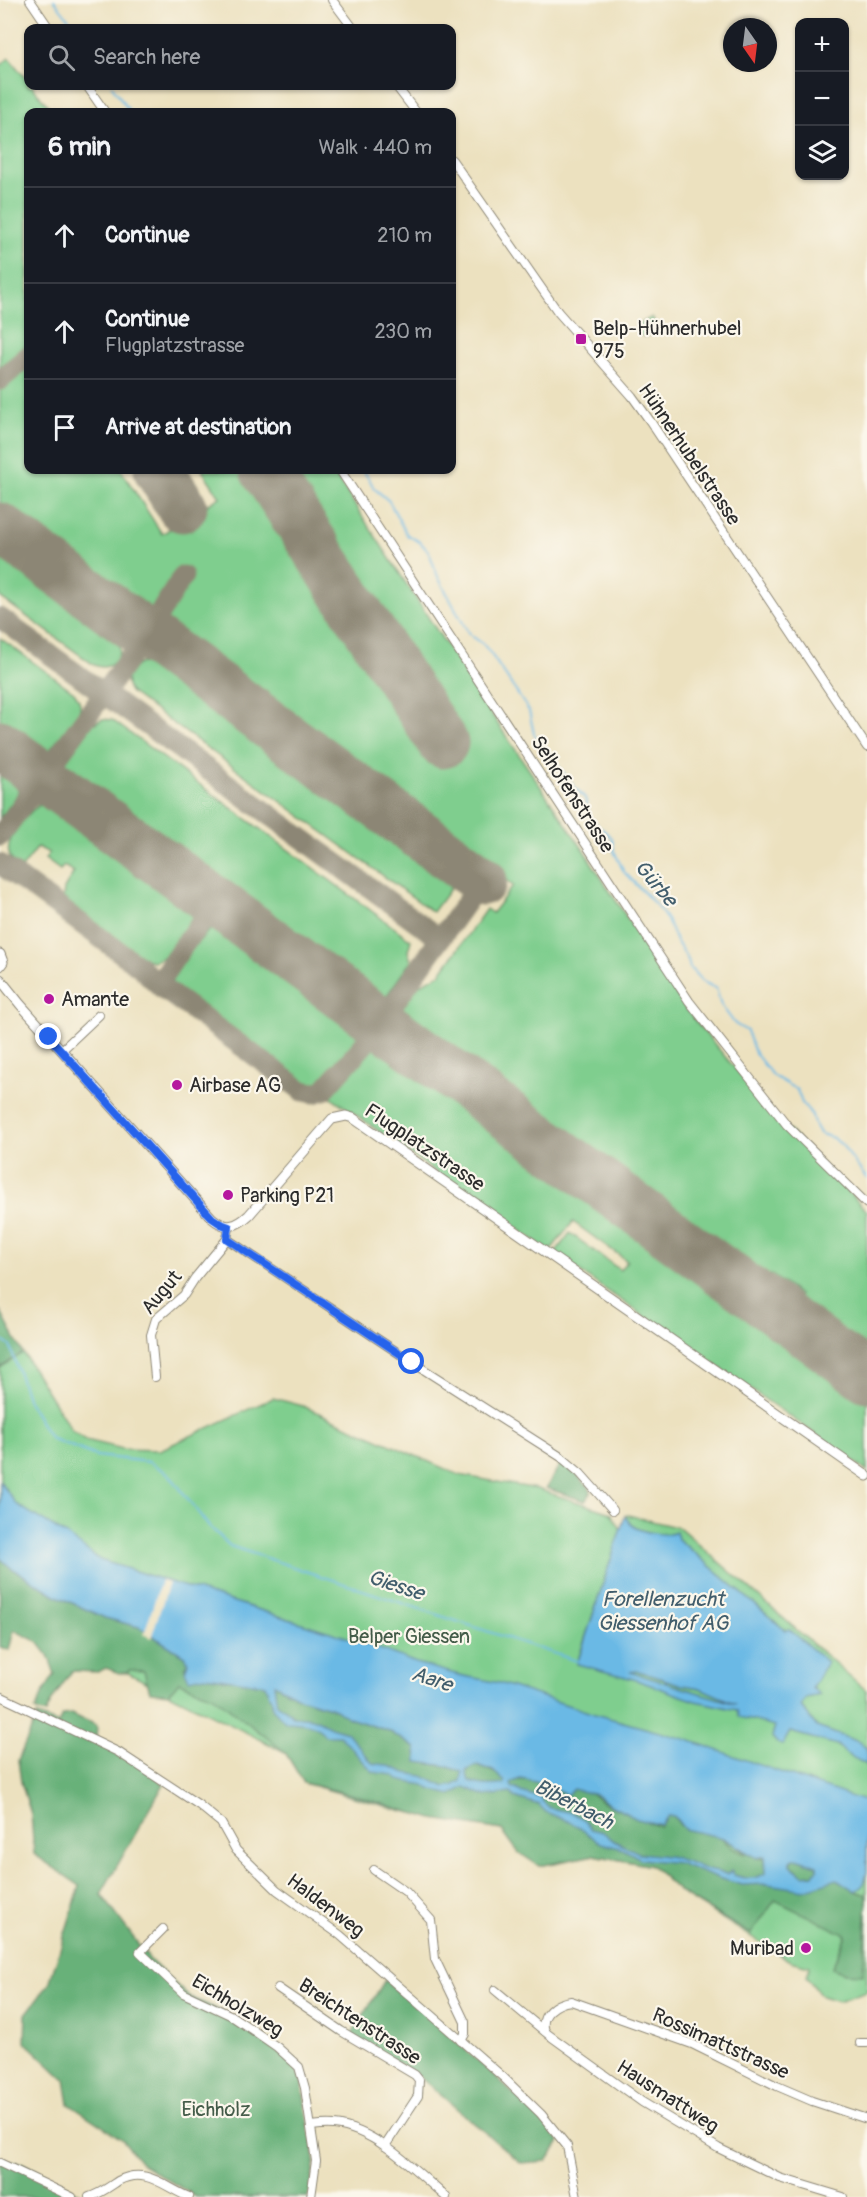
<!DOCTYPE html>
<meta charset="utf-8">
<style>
:root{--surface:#171b24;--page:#242831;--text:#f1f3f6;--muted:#9ea1a6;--line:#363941}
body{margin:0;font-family:Pangolin,sans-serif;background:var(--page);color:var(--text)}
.controls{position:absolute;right:18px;top:18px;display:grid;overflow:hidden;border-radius:12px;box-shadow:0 2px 4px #0004}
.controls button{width:54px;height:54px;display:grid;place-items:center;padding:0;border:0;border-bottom:2px solid var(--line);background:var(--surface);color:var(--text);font:30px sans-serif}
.compass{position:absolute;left:723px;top:18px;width:54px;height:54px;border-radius:50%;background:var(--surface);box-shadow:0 2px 4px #0004;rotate:166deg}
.stop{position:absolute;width:18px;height:18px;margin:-14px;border:4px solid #2563eb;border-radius:50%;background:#fff}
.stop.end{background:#2563eb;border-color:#fff;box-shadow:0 2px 6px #0008}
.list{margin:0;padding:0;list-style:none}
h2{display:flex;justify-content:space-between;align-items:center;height:78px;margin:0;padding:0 24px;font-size:26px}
h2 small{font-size:20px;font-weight:400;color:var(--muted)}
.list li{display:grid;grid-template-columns:39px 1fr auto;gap:18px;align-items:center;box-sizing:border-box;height:96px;padding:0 24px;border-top:2px solid var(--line)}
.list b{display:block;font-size:22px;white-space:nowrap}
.list p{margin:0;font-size:20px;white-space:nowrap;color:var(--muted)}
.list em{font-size:20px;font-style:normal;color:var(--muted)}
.icon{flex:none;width:33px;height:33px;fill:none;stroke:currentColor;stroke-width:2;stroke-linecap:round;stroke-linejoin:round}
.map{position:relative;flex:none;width:867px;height:2197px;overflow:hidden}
.search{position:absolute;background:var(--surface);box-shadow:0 2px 4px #0004;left:24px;top:24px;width:432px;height:66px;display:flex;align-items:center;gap:15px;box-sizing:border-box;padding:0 21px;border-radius:12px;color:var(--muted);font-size:22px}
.panel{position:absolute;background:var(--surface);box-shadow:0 2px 4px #0004;left:24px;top:108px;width:432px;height:366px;border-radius:12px}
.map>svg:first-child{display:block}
.green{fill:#7fce8e;stroke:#557c5c;stroke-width:1.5}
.forest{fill:#67b179;stroke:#496e52;stroke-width:1.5}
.water{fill:#6bb9e5;stroke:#4b7288;stroke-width:1.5;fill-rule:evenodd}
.pier{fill:#ece1bf}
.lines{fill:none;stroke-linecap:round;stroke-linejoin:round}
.stream{stroke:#6bb9e5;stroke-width:2}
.taxiway{stroke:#8c8675;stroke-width:21}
.runway{stroke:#8c8675;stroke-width:51}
.minor-casing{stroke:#8c8675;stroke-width:10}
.tertiary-casing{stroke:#8c8675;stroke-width:11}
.minor{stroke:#fff;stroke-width:8}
.tertiary{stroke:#fff;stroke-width:9}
.route{stroke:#2563eb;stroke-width:8}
.poi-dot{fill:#b5179e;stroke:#fbf7ec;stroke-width:2}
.labels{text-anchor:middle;stroke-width:4.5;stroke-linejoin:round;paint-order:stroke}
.poi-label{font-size:20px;fill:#2b2b2b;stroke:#fbf7ec;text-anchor:start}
.street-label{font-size:20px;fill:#2b2b2b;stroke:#fbf7ec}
.park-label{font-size:20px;fill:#445c49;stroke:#fbf7ec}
.water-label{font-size:21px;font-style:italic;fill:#415d6c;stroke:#fbf7ec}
</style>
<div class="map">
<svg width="867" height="2197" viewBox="0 0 867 2197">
<rect width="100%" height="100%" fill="#fbf7ec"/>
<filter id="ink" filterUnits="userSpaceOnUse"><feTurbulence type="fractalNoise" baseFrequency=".0167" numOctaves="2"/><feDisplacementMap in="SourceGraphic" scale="12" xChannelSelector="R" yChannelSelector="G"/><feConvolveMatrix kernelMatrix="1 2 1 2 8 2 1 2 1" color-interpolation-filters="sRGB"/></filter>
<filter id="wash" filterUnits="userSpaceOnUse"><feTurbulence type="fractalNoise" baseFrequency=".008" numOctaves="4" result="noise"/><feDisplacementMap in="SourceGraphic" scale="24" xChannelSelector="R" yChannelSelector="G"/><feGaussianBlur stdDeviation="1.35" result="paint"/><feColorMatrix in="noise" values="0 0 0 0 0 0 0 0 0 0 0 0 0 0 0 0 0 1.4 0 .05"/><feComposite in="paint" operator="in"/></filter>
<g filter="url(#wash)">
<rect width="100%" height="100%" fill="#ece1bf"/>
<g class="green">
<polygon points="9,58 28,81 28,86 32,86 53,112 28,112 28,347 0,371 0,66"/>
<polygon points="652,317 659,329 645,337 637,333 636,326"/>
<polygon points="28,363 28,470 121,470 162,534 220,497 202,470 245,470 438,761 468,743 287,470 332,470 498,724 581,846 686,1010 774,1115 867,1211 867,1356 793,1303 799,1295 772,1275 759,1277 394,1010 417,986 440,974 486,909 492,913 513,886 0,511 0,386"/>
<path d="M0 553 118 640C124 657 112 672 94 665L0 597Z"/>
<path d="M0 638 74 692C79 699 82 704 79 713L45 756 0 723Z"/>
<path d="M141 663 154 665 453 885 433 912 130 692C122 680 129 669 141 663Z"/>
<polygon points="102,719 112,720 411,940 408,951 411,961 382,1002 61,768 93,724"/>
<path d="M0 767C29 789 19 793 0 818Z"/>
<path d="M45 803 56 807 190 905 193 912 192 919 166 956 154 961 143 959 63 898 64 889 74 872 64 866 60 870 45 859 49 853 38 847 22 868C17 864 10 861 9 854 5 838 31 806 45 803Z"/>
<path d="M212 929H220L229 933 353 1025 358 1035 354 1048 324 1082 316 1087H305L175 992C173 988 171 983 172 978 174 970 204 933 212 929Z"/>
<polygon points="378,1045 387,1048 728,1298 769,1335 773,1331 867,1399 867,1472 850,1458 554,1254 570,1233 620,1270 627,1261 573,1222 550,1251 479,1202 462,1187 448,1181 330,1096 373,1047"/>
<path d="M0 1313 23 1353 72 1431 86 1440 123 1449 160 1450 273 1398 303 1406 459 1475 537 1489 611 1513 621 1529 579 1657 628 1671H638L682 1685 700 1688 737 1704 816 1726 801 1706 806 1698 819 1695 812 1688 827 1662 789 1630H785L678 1539 676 1533C667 1537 645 1532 636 1528 631 1525 628 1521 625 1516L628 1515 680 1528 867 1691V1903L846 1935 832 1968 845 1973H863L867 1912V1991L838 2001 822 1996 806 1977 809 1966 790 1961 681 1893 652 1866 594 1855 539 1866 502 1830 403 1811 304 1783 285 1752 102 1660 0 1624Z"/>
</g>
<g class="forest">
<polygon points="0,1311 23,1353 0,1368"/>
<polygon points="562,1461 590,1488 591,1493 585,1501 546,1488"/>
<path d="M0 1558 10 1567 57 1596 105 1618 139 1627 186 1657 188 1662 185 1668 205 1676 265 1685 274 1684 300 1698 336 1709 349 1718 389 1731 416 1748 417 1761 466 1771 477 1765 514 1781C530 1775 546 1787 560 1794L570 1784 588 1792 608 1805 660 1827 669 1809 680 1825 714 1827C722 1838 731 1852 746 1854L723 1838 757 1858 765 1859 766 1873 837 1879 855 1891 867 1895 863 1974 845 1973 832 1968 846 1935 775 1900 751 1934 681 1893 652 1866 594 1855 539 1866 518 1852 502 1830 433 1819 350 1794 304 1783 285 1752 213 1696 179 1682 169 1694 150 1692 144 1671 129 1670 127 1673H119L106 1668 98 1672 72 1671C63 1684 52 1698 46 1713H41L35 1710 44 1691 55 1674 48 1655 38 1642 14 1630 9 1650 0 1647Z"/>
<path d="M71 1714C80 1719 88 1720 97 1726L96 1738 104 1746 110 1744 128 1755 164 1784 101 1894 150 1960 188 1996 219 2010 295 2064 301 2078 315 2160 309 2197H196L142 2164 123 2140 69 2104 65 2080 25 2042 26 2014 49 1984 80 1886 34 1854 31 1814 21 1782 18 1760 37 1716 59 1724 63 1715Z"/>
<polygon points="796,1858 817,1865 819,1869 813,1874 803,1875 790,1864 790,1862"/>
<polygon points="385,1980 466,2050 546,2124 560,2142 547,2161 521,2163 416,2074 351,2035"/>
<polygon points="0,2159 8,2162 22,2163 82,2195 81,2197 0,2197"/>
</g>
<g class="water">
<path d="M0 1481 16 1504 68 1536 100 1560 362 1642 419 1664 459 1675 500 1683 598 1715 688 1740 867 1802V1873C865 1882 864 1887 855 1891L837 1879 804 1890 767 1884 742 1885 711 1876 679 1863 641 1859 623 1849 601 1843 572 1823 546 1812 539 1805 514 1797 511 1793 485 1796 465 1787 451 1795 429 1789 424 1785 402 1781 393 1775 373 1772 340 1736H325C316 1722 300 1723 285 1722L272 1708V1701L265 1685 205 1676 189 1679 185 1671 188 1662 186 1657 139 1627 105 1618 57 1596 10 1567 0 1558ZM274 1684 300 1698 336 1709 349 1718 389 1731 416 1748 417 1762 446 1766 462 1772 461 1781 454 1785 445 1787 423 1776 406 1773 387 1765 372 1763 347 1732 331 1727 313 1718 293 1716 287 1710 277 1704ZM477 1765 493 1771 505 1782 504 1784C493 1786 480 1786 469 1781L466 1771ZM520 1779C536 1782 554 1785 567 1796L573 1789 596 1795 612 1806 637 1819 661 1825 668 1816H674L684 1829 723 1838 757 1858 765 1856 766 1873C754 1880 746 1879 734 1875L731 1871 728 1874 707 1870 689 1862 668 1856 639 1853 614 1841 603 1832 591 1829 582 1818 573 1813 550 1808 543 1802 541 1798 521 1792 512 1787 511 1783ZM796 1858 817 1865 818 1869 813 1874 803 1875 790 1865V1861Z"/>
<path d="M625 1516C628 1521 631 1525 636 1528 645 1532 667 1537 676 1532L678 1539 785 1630 789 1629 827 1662 812 1688 820 1695 806 1698 801 1706 817 1727 859 1742 867 1749V1765L846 1754 837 1745 790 1732 783 1744 777 1743 772 1737 775 1726 739 1717 737 1710 696 1701 633 1679 577 1664ZM638 1671 682 1685 700 1688 736 1704 630 1672Z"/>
</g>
<polygon class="pier" points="161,1581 169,1583 151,1638 144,1634"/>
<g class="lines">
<g class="stream">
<polyline points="54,0 69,19 71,28"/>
<polyline points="112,86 130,112"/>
<polyline points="363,470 375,489 389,501 407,535 420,542 429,552 438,577 469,634 483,644 491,654 529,711 534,734 575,788 585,798 590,818 612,838 614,851 624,872 657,906 667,920 675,939 688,960 690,968 703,982 716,988 721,1005 735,1024 747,1031 755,1053 772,1075 797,1090 802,1103 812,1115 815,1127 821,1134 833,1138 842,1145 867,1179"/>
<polyline points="0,1339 10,1346 28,1401 50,1438 96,1456 149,1462 169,1474 207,1524 230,1546 580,1662"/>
</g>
<g class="taxiway">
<polyline points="0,380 28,356"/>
<polyline points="0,618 439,938"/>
<path d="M15 756C29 769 33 783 25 801"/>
<path d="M28 799C41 788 54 789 69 796"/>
<polyline points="0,836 146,635 183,576"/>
<path d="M0 864 139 966 161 987 303 1091 314 1093 324 1090 368 1040C383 1027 396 1035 410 1044"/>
<path d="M194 887C204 897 210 909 202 922"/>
<path d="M165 990 161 984 162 977C172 963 199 919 212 914 220 910 228 914 235 916"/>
<path d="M358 1007C370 1016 374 1026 368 1040"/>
<polyline points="368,1040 482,880"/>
</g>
<g class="runway">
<polyline points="159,470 182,507"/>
<polyline points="265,470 443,743"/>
<polyline points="0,528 482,880"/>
<polyline points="0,745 867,1377"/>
</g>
</g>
</g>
<g filter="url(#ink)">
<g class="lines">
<defs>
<g id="minor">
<polyline points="30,0 49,28"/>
<polyline points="332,0 353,28"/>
<polyline points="87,86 105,112"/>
<polyline points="396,86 416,112"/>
<polyline points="452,160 558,312 632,396 650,421 867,747"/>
<polyline points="340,470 689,1001 787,1125 867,1204"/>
<polyline points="63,1049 99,1015"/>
<polyline points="229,1227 227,1239 412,1362 561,1457 580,1473 613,1510"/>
<polyline points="155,1377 151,1335 156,1319 184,1295 195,1278 227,1239"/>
<polyline points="0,1696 118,1752 199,1805 221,1823 236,1850 277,1890 340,1935 503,2077 541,2114 567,2146 577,2197"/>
<polyline points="374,1870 406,1892 431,1920 435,1959 465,2022 465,2034 461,2041"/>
<polyline points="163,1929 140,1952 183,1993 230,2015 254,2031 277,2047 299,2067 305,2088 316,2161 311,2197"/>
<polyline points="278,1988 341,2031 415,2075 419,2080 418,2096 385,2146"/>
<polyline points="495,1990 549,2035 642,2102 718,2148 780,2178 843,2197"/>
<path d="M545 2031C539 2015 555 2003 571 2001L692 2044 777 2086 812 2101 867 2119"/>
<polyline points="860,2043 867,2043"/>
<path d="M311 2126C319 2125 327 2124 334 2125 376 2129 416 2171 446 2197"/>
<polyline points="0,2163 72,2197"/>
<path d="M89 2197C100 2194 109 2187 118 2181 146 2166 164 2187 189 2197"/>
</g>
<g id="tertiary">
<polyline points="0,954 3,962 0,966"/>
<path d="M0 979 20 1004 212 1218C226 1230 236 1227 249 1215L332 1119 346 1116 353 1118 867 1476"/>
</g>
</defs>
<use href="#minor" class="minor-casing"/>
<use href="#tertiary" class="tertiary-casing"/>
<use href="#minor" class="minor"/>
<use href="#tertiary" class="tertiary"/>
</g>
</g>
<g class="lines" filter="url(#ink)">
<polyline class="route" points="49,1037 212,1218 221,1224 229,1227 227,1239 412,1362"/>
</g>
<g class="poi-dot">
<rect x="575" y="333" width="12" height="12" rx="3"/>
<circle cx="49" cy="999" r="6"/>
<circle cx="177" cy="1085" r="6"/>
<circle cx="228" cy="1195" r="6"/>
<circle cx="806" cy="1948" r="6"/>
</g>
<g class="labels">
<g class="poi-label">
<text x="593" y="335">Belp-Hühnerhubel<tspan x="593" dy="23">975</tspan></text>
<text x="61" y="1006">Amante</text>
<text x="189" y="1092">Airbase AG</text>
<text x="240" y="1202">Parking P21</text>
<text x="794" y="1955" text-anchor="end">Muribad</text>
</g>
<g class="street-label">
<text transform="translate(690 454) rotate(56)" y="7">Hühnerhubelstrasse</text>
<text transform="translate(573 794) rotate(57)" y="7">Selhofenstrasse</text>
<text transform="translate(425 1147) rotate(34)" y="7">Flugplatzstrasse</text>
<text transform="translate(161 1292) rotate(-50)" y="7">Augut</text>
<text transform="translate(326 1905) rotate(37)" y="7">Haldenweg</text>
<text transform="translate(238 2005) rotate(31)" y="7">Eichholzweg</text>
<text transform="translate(360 2021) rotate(33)" y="7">Breichtenstrasse</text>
<text transform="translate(721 2043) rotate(24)" y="7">Rossimattstrasse</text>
<text transform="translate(668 2096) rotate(33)" y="7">Hausmattweg</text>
</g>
<g class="park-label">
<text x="409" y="1643">Belper Giessen</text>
<text x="216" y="2116">Eichholz</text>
</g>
<g class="water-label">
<text transform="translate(656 883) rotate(50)" y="7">Gürbe</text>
<text transform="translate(396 1585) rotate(18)" y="7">Giesse</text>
<text x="663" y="1606">Forellenzucht<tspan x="663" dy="24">Giessenhof AG</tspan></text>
<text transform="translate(432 1679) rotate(18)" y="7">Aare</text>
<text transform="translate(574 1804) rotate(27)" y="7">Biberbach</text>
</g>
</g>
</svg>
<div class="controls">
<button>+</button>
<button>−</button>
<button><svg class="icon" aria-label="layers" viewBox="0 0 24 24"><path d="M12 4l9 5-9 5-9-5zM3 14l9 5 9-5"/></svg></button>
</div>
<svg class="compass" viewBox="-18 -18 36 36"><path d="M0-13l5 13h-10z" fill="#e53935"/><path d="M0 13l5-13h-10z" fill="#9ea1a6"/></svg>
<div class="stop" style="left:412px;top:1362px"></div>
<div class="stop end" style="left:49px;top:1037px"></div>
<div class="search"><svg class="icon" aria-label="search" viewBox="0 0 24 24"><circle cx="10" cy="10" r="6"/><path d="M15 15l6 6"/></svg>Search here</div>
<section class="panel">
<h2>6 min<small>Walk · 440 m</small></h2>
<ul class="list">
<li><svg class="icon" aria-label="ahead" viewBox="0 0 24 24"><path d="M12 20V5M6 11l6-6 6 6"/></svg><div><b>Continue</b></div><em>210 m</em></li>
<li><svg class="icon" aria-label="ahead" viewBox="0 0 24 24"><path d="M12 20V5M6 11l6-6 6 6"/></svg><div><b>Continue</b><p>Flugplatzstrasse</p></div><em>230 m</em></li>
<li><svg class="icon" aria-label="arrive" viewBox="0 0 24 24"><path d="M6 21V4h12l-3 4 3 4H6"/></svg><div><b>Arrive at destination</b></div></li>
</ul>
</section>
</div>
